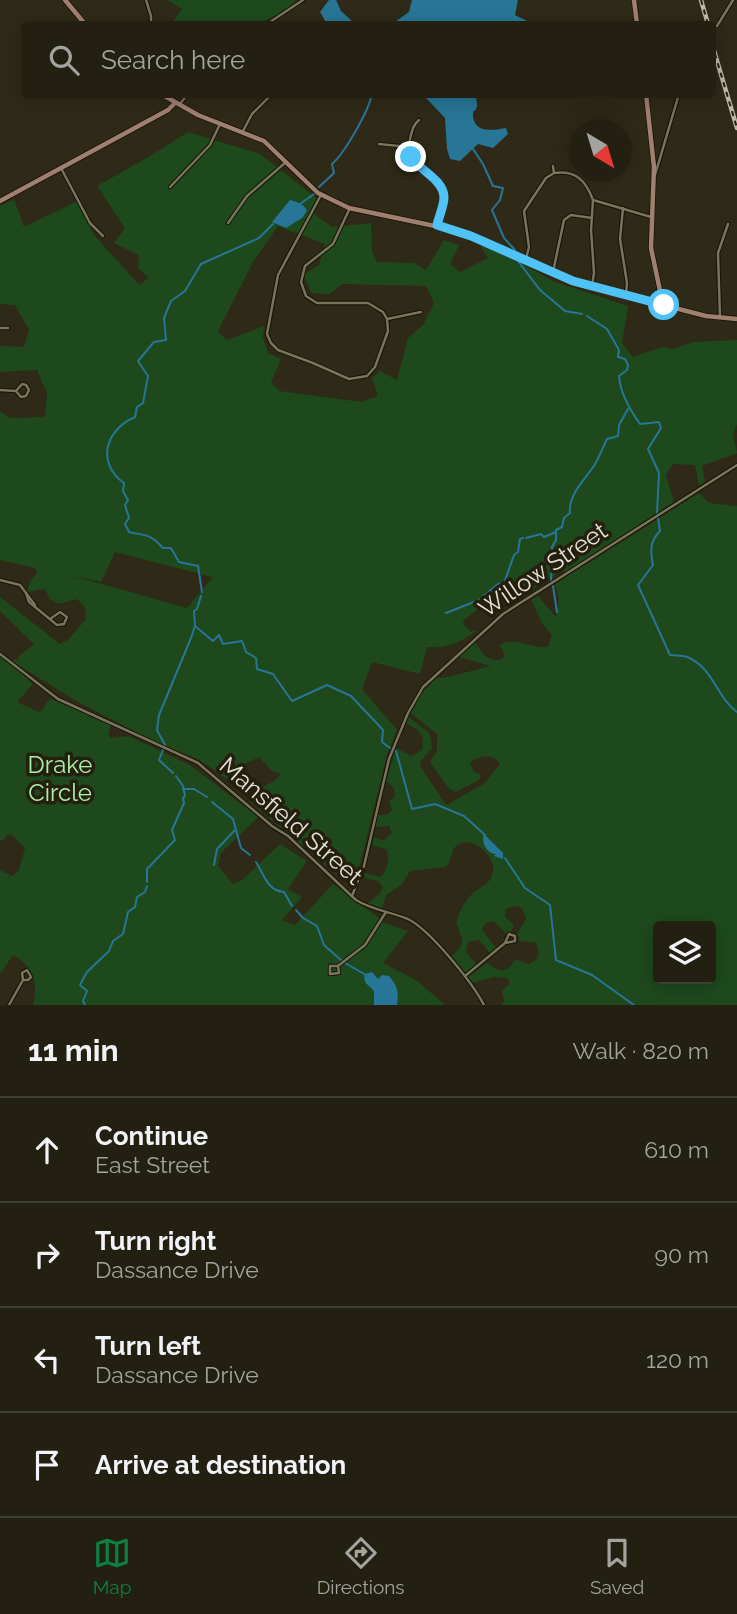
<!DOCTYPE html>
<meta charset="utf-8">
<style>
:root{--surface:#232011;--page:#2f2d1f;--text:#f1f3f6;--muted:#a3a39f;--line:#403e31;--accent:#0b8043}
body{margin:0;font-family:Raleway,sans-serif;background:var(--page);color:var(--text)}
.controls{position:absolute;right:21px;bottom:21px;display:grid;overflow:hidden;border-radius:7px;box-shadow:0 4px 18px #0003}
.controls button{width:63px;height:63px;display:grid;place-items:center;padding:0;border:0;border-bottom:2px solid var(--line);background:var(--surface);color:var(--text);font:35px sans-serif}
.compass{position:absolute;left:569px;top:119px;width:63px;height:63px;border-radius:50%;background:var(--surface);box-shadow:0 4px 18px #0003;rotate:142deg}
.stop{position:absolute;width:21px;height:21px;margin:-16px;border:5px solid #4fc3f7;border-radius:50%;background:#fff}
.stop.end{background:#4fc3f7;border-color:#fff;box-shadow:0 2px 7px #0008}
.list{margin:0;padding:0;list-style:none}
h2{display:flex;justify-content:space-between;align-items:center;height:91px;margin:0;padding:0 28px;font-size:30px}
h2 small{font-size:23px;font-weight:400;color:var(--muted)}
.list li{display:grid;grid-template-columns:46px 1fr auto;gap:21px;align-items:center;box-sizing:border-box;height:105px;padding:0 28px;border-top:2px solid var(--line)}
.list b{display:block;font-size:26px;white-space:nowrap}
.list p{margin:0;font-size:23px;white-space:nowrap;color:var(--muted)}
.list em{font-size:23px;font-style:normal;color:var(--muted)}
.icon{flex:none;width:38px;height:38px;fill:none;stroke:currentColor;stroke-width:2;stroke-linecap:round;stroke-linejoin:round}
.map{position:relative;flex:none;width:737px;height:1005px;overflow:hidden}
.search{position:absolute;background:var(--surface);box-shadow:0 4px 18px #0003;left:21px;right:21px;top:21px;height:77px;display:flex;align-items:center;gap:18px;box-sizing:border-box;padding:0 24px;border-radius:7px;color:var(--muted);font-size:26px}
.sheet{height:511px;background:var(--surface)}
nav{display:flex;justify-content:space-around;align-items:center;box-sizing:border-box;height:98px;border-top:2px solid var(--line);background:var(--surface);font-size:19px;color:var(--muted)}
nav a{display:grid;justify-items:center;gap:4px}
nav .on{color:var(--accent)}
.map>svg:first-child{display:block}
.green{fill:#1e491d;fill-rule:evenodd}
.water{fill:#277697}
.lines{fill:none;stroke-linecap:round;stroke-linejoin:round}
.stream{stroke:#277697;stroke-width:2}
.street-casing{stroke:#171302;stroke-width:4.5}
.secondary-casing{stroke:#171302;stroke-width:6}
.street{stroke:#79745e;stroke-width:2.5}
.secondary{stroke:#9f7f70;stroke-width:4.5}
.rail-casing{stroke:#bbb8aa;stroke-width:4.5}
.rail{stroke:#25200d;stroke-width:2;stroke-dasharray:5;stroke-linecap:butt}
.route{stroke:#4fc3f7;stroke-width:9}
.labels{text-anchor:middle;stroke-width:7;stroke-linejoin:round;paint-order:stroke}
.street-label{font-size:24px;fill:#e4e1d5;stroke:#25200d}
.park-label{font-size:24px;fill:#abf0a7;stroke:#25200d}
</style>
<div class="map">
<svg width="737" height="1005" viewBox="0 0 737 1005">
<rect width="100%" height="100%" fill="#2f2a17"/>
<g class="green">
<polygon points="168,0 297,0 284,11 260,24 171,24 182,9"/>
<path d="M188 132 260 154 319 200 314 214 332 227 371 223 372 251 377 262 414 263 426 270 444 240 459 245 450 264 460 272 488 258 480 246 492 247 555 282 628 306 622 343 633 357 662 347 673 349 693 342 737 340V424L733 434 737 453 702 466 705 482 699 486 695 465 673 464 666 475 674 502 565 573 563 569 511 604 497 595 464 620 463 624 470 631H477C459 642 449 649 427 647L420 674 372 662 362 689 397 730 387 755 354 889 249 801C257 784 272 787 281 774L272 771 259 757 245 764 231 782 198 759 153 741 78 702 13 662 15 659 18 661 19 656 34 644 0 611V597L60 644 68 640 86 619 85 607 77 599 58 604 50 599 45 589 27 592 30 582 37 572 35 568 0 560V412L11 418 45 417 47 393 37 370 0 372V346L24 347 29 330 15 305 0 304V206L14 199 24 227 78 201 94 235 139 285 149 278 138 268 139 255 114 243 125 228 97 186 152 155ZM278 226 325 244 319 265 303 275 312 293 329 294 342 284 426 286 434 303 423 325 408 338 397 380 380 371 372 378 378 396 361 402 279 391 271 382 281 359 268 353 263 338 264 326 227 340 218 331 253 262ZM115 552 212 577V578L187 608 70 575 101 582Z"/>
<path d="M699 493 709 503 737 506V1005H502L504 1000 502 991 510 983 507 978 493 977 472 983 468 977 487 963C502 974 506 973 516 959L528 964 535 961 539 954 536 943 520 941 517 934 526 919 522 908 514 906 505 910V917L514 925 511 932 505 933 494 921 485 923 482 930 496 948 490 953 479 940 468 942 466 952 476 964 467 972H463L451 957C467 942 463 941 456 923 459 913 464 901 472 894 481 886 491 885 493 871 496 855 469 832 455 847 451 853 451 861 446 867L410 871 401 885 386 895 382 909 367 904 381 892 383 887 378 881 363 877 364 873 380 877C388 870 390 858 386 849L372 845 374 838 384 840 392 833 389 826 375 827 377 815H387L392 810 389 801 394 797C397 789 392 786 386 781L396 748 411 756 422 750 423 738 418 730 406 723 409 717 430 734 432 748 420 762V766L446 805 484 784 500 764C492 753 480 755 470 763L474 772 481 775 479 780 456 792 449 789 430 762 437 750V734L411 713 420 695 436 678C446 679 478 669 491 666L459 657 475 642C482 654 487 661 501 660L505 656 500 645C513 636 532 649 548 647L552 635 542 623 531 600 538 596 556 617 559 600 555 584ZM658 926H711V979H658Z"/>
<path d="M0 653 33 684 17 702 39 712 43 709 47 701 51 699 111 725 108 734 111 738 129 736 190 765 258 817 221 853 218 866 233 884 242 880 280 844 307 861 288 889 302 897 282 920 295 925 333 884 387 924 408 931 383 963 416 980 445 1005H33C39 983 33 966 13 955L0 974V870L12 876 19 870 25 848 12 835H7L3 841 0 840Z"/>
</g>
<g class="water">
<polygon points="329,0 336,0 341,11 355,24 327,24 320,12"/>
<polygon points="412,0 518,0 515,15 529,22 528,24 392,24 409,12"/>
<path d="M428 95H476C476 98 477 102 477 106 475 115 473 106 473 116 474 134 495 130 506 128L508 134 493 148 478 144 460 161 450 159 447 149 445 118 426 98Z"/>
<path d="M290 200C297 202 304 204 307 211L302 218 286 228 272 222Z"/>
<path d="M484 834 503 853V859L494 856 496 854C487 854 481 842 484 834Z"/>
<path d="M372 972 378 979 382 975 389 976C398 986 399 993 397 1005H374V991C369 985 362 983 365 974Z"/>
</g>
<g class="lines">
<g class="stream">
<polyline points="473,149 483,164 493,186 503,188 500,200 492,210 504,238 515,250"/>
<path d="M319 187 334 173 332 164C345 153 369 110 372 94"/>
<polyline points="300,204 314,194"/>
<polyline points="518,261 540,290 565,311 582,314"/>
<path d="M587 316 607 329 619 350 618 357 625 359 628 365 627 370 619 376C620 392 630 410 640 424L659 422 661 428 648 449 659 473 657 513"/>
<path d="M658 518 660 531C650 541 650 551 653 565L638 585 670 655C675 656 682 655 687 657 713 667 717 698 737 712"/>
<polyline points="526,538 541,534 544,537 556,532"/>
<path d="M553 563 552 547 556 540V530L562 527 564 518 570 513C568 494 586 479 595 464 600 456 603 447 607 439L618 436 619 425 628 409"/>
<polyline points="551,581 552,566"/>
<polyline points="553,586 557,612"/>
<path d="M202 592 198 566 179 562 171 548H163C149 533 146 536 129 532L125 524 129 518 125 505 128 500 123 491 124 483C96 463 105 430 135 417L137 407 143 403 148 376 138 361 154 342 166 340 164 318 171 301 185 291 201 264 259 238 273 224"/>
<polyline points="446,613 479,600 498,584 504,583 514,555 518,552 520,539 523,538"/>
<polyline points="195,626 213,641 219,635 223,644 242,641 246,652 256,658 257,669 273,674 292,701 327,685 351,696 383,730 382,742 390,748"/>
<polyline points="396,751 412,809 435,804 464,816 485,835"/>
<polyline points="173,773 159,760 165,745 157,730 159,715 191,638 195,626 194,611 197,609 201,596"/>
<polyline points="183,789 194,789 207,797"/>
<polyline points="212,802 233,819 241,848 250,855"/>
<polyline points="505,858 525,888 550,905 556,960 592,975 634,1005"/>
<path d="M256 862C264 874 267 891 284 892L292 906"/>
<polyline points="214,865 217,849 235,830"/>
<polyline points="147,882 147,869 175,840 172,830 184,803 183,798 185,796 183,786 176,776"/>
<polyline points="296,910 303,918 317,926 324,945 342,961"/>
<polyline points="345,963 366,975"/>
<polyline points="85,1005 83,1001 87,991 80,985 87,972 109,951 113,941 123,934 128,912 135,907 137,897 145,892 147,886"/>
</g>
<defs>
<g id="street">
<polyline points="146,0 151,16 151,24"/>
<polyline points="267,24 303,0"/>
<polyline points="717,26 733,0"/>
<polyline points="179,105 188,94"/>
<path d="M419 120C413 125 412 131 410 139 404 172 437 169 443 193 446 203 439 215 437 225"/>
<polyline points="243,131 252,114 272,94"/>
<polyline points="379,144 409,147"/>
<polyline points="61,168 90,223 103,236"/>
<path d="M554 173C576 170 586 181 593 200L651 217"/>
<polyline points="655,175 679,94"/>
<polyline points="170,187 210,145 220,124"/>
<polyline points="321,195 278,275 267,334 271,343 278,350 313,363 349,379 367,376 375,367 388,331 387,319 383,312 368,303 317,303 306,296 301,282 305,266 333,244 349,210"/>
<polyline points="623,208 620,239 627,283 626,295"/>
<polyline points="228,223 247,196 286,162"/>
<polyline points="526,259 529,247 524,211 546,178 554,173 553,166"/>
<polyline points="553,272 564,220 571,215 592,218"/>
<polyline points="592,286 594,273 591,230 593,200"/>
<polyline points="720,317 718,253 728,224"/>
<polyline points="387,319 421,312"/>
<polyline points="0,328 8,328"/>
<polyline points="0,390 16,391 21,397 26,396 29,390 26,385 22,384 16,391"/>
<polyline points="0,580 20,585 35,605"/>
<polyline points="26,593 29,602 57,625 64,624 67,617 60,612 50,619"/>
<path d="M0 654 58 699 198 763 272 826 288 836 356 900C372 910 391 912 408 919 430 930 472 982 484 1005"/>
<polyline points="352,896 364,866 389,759 408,713 423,687 503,614 737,465"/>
<polyline points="338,966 339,973 330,974 330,966 338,966 365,945 386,912"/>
<polyline points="465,976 505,943 515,941 515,936 509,934 505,943"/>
<polyline points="9,1005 23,980 22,973 27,970 31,977 28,980 23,980"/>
</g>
<g id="secondary">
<polyline points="65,0 85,24"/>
<polyline points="634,0 637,24"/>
<polyline points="161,94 198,115 264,141 318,193 349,208 454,230 561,276 589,286 706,316 737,319"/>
<polyline points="646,94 654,167 651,248 663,305"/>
<polyline points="0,201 168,110 175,103"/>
</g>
</defs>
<use href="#street" class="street-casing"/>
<use href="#secondary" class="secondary-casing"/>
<use href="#street" class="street"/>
<use href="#secondary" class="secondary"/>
<defs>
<g id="rail">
<polyline points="701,0 708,24"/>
<polyline points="712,44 737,128"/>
</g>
</defs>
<use href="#rail" class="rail-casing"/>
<use href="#rail" class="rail"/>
</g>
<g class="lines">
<path class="route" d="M411 157C420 171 443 179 444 197 444 206 439 216 437 225L471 236 573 281 664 305"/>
</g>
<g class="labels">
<g class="street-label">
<text transform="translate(543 570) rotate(-34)" y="8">Willow Street</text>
<text transform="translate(291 821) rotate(41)" y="8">Mansfield Street</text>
</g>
<g class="park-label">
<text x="60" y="773">Drake<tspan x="60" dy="28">Circle</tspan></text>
</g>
</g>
</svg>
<div class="controls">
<button><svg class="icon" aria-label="layers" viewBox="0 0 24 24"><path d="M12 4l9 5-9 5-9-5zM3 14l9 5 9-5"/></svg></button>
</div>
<svg class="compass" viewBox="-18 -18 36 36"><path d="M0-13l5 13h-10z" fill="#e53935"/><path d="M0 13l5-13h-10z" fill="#a3a39f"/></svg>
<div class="stop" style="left:664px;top:305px"></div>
<div class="stop end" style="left:411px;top:157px"></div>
<div class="search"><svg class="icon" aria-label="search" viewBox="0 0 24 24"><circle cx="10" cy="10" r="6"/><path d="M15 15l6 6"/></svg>Search here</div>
</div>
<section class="sheet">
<h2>11 min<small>Walk · 820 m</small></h2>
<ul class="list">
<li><svg class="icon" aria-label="ahead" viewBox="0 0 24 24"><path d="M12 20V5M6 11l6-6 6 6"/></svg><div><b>Continue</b><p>East Street</p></div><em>610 m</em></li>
<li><svg class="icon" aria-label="right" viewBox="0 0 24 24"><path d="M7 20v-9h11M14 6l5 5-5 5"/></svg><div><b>Turn right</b><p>Dassance Drive</p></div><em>90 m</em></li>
<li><svg class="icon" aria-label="left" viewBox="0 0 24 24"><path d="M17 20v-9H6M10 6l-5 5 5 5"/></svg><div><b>Turn left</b><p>Dassance Drive</p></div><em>120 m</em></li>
<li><svg class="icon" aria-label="arrive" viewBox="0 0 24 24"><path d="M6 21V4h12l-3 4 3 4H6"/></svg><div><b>Arrive at destination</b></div></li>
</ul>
</section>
<nav>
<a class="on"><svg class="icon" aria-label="map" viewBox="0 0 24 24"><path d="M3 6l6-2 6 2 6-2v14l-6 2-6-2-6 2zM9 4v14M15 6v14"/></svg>Map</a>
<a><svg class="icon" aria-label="directions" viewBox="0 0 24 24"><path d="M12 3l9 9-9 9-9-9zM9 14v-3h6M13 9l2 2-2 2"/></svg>Directions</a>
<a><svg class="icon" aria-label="saved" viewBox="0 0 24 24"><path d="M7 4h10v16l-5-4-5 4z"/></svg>Saved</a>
</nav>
